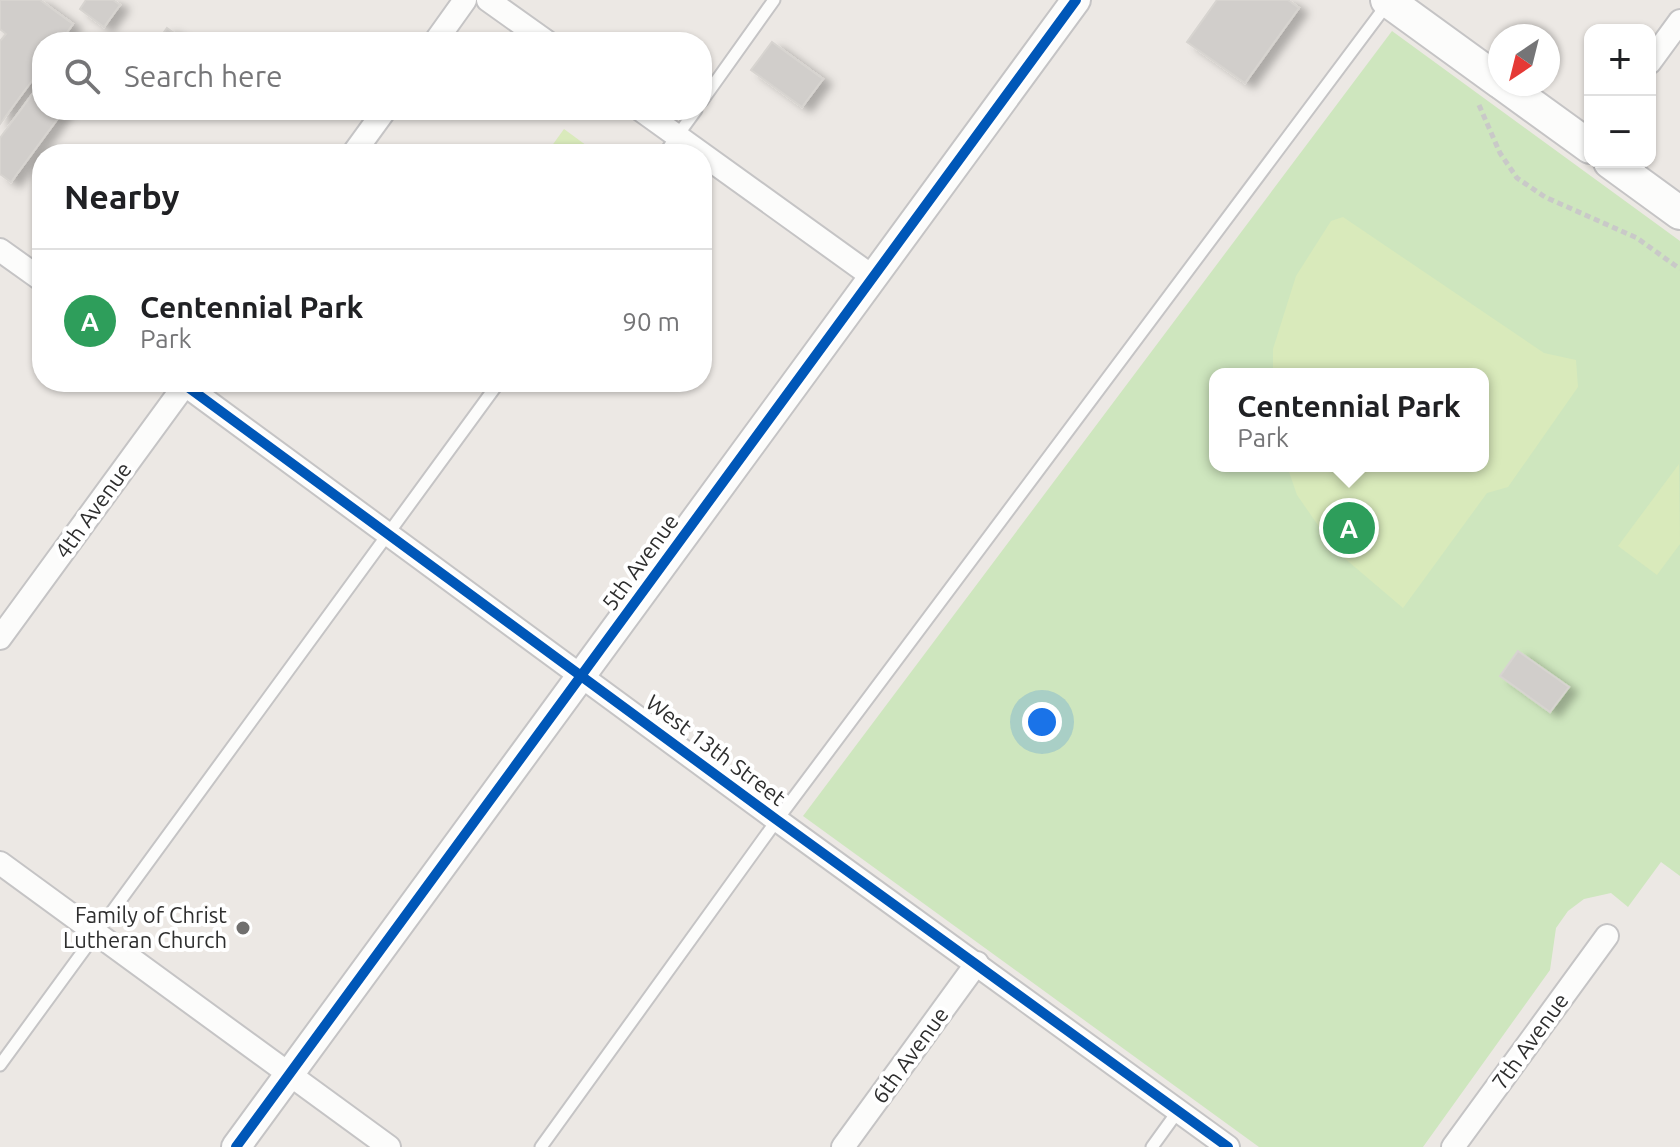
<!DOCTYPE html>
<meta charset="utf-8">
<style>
:root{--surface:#fff;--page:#f6f6f6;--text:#202124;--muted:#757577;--line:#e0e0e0;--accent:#706f6e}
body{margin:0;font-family:Ubuntu,sans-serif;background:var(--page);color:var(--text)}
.controls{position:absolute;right:24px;top:24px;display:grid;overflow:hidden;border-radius:16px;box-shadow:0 2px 6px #0004}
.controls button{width:72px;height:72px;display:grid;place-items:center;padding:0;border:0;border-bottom:2px solid var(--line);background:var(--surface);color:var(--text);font:40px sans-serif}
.compass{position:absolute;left:1488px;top:24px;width:72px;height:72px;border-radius:50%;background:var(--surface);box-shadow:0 2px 6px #0004;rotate:215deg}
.you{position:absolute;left:1042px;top:722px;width:28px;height:28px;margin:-20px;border:6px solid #fff;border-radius:50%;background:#1a73e8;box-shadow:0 0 0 12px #1a73e833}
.badge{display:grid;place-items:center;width:52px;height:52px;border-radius:50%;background:var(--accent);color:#fff;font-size:26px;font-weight:700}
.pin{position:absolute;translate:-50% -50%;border:4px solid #fff;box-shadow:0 2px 8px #0006}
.popup{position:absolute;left:1209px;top:368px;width:280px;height:104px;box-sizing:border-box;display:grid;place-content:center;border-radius:16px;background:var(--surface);filter:drop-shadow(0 2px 6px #0005);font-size:26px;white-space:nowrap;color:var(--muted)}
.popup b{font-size:30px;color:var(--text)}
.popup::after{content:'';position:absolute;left:50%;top:100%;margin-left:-16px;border:16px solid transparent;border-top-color:var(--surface)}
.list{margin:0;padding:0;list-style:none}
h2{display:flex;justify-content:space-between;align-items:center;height:104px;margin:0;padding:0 32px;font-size:34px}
h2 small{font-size:26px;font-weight:400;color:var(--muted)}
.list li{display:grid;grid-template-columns:52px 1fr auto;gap:24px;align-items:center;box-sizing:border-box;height:144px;padding:0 32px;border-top:2px solid var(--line)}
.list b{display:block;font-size:30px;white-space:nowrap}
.list p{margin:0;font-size:26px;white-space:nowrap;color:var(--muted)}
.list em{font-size:26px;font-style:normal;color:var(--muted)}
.icon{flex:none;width:44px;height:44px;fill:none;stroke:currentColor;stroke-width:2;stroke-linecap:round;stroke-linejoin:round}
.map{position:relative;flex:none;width:1680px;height:1147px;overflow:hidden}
.search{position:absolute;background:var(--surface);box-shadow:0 2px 6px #0004;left:32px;top:32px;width:680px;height:88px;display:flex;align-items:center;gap:20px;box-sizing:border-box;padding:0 28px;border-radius:32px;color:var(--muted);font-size:30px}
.panel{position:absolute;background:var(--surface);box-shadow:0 2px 6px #0004;left:32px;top:144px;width:680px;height:248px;border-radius:32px}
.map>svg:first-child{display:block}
.green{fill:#cee6be;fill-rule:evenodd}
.pitch{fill:#d9eabb}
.building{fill:#d1cecb;stroke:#d7d4d0;stroke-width:2;filter:url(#shadow)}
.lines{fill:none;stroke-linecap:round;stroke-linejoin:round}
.service-casing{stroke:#c5c4c5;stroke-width:15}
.minor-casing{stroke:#c5c4c5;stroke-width:26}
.tertiary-casing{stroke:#c5c4c5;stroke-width:32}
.secondary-casing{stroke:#c5c4c5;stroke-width:36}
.path{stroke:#c9c9c8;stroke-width:5;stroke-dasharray:6 4;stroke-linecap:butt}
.service{stroke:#fcfcfb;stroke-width:11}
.minor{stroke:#fcfcfb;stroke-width:22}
.tertiary{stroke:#fcfcfb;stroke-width:28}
.secondary{stroke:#fcfcfb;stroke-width:32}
.cycleway-casing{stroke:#fff;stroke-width:15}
.cycleway{stroke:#0057b8;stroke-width:10}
.poi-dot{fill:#706f6e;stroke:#fff;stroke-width:3}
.labels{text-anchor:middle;stroke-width:8;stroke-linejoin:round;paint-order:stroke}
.street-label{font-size:22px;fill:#2e2e2e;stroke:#fff}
.poi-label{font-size:22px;fill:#2e2e2e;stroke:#fff;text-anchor:end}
</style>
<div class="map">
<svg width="1680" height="1147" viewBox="0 0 1680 1147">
<defs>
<filter id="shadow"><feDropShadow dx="9" dy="5" stdDeviation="4" flood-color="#0004"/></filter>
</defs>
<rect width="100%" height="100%" fill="#ece8e4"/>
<path class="green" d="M1392 31 1680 241V876L1661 862 1628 907 1611 893 1584 899 1568 911 1556 928 1550 970 1423 1147H1259L803 816ZM1215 374H1483V466H1215Z"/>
<g class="pitch">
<polygon points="564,129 598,154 546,154"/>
<polygon points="1343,217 1544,353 1576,360 1578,387 1508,487 1487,493 1403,608 1336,551 1297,495 1287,466 1483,466 1483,374 1273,374 1273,349 1296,276 1331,221"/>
<polygon points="1679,464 1680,544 1657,575 1618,546"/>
</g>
<g class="building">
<polygon points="0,0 40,0 73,24 60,42 42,42 42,67 0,124 0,41 6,34 0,29"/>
<polygon points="86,0 113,0 120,5 104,27 80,9"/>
<polygon points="1217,0 1288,0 1299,8 1245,83 1187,42"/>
<polygon points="167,28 187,42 157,42"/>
<polygon points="772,42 823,79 802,107 751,70"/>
<polygon points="42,81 42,110 64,110 11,182 0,174 0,138"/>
<polygon points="1518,651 1569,687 1550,712 1500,676"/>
</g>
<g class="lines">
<defs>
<g id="service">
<polyline points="702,101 774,0"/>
<polyline points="664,154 696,110"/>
<polyline points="0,1065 499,382"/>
<polyline points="541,1147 777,820 1388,3"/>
<polyline points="1152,1147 1178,1111"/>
</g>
<g id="minor">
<polyline points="488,0 547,42"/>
<polyline points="435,42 465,0"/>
<polyline points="1650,62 1680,21"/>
<polyline points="641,110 873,277"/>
<polyline points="353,154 385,110"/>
<polyline points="0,250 42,280"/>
<polyline points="181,382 777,820 1228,1147"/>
<polyline points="0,638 187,382"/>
<polyline points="0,863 389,1147"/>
<polyline points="843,1147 977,963"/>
<polyline points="1453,1147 1607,936"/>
</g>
<polyline id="tertiary" points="236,1147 1076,0"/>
<g id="secondary">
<polyline points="1387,0 1500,82"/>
<polyline points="1503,84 1590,147"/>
<polyline points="1610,162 1680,213"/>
</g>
</defs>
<use href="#service" class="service-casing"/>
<use href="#minor" class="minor-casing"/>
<use href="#tertiary" class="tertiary-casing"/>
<use href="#secondary" class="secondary-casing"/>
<polyline class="path" points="1479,105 1500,153 1517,178 1545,197 1637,238 1680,269"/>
<use href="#service" class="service"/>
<use href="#minor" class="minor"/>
<use href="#tertiary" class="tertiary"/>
<use href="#secondary" class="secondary"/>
<defs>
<g id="cycleway">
<polyline points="181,382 777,820 1228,1147"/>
<polyline points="236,1147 1076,0"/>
</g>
</defs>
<use href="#cycleway" class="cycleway-casing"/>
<use href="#cycleway" class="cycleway"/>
</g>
<circle class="poi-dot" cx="243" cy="928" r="8"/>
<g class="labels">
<g class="street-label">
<text transform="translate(93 510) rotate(-54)" y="8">4th Avenue</text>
<text transform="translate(640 562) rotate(-54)" y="8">5th Avenue</text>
<text transform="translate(716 750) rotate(37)" y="8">West 13th Street</text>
<text transform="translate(1530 1041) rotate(-54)" y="8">7th Avenue</text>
<text transform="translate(910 1055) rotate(-54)" y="8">6th Avenue</text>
</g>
<g class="poi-label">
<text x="227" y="923">Family of Christ<tspan x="227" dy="25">Lutheran Church</tspan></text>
</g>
</g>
</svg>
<div class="controls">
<button>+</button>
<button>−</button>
</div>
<svg class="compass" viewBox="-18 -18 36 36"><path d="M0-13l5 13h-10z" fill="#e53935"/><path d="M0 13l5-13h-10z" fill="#757577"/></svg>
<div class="you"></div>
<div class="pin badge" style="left:1349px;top:528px;background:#2e9e5b">A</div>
<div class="popup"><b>Centennial Park</b>Park</div>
<div class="search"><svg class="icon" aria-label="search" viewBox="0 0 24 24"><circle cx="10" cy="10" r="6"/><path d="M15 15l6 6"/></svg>Search here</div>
<section class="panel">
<h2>Nearby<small></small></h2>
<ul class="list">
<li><span class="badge" style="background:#2e9e5b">A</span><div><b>Centennial Park</b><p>Park</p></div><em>90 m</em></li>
</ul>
</section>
</div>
